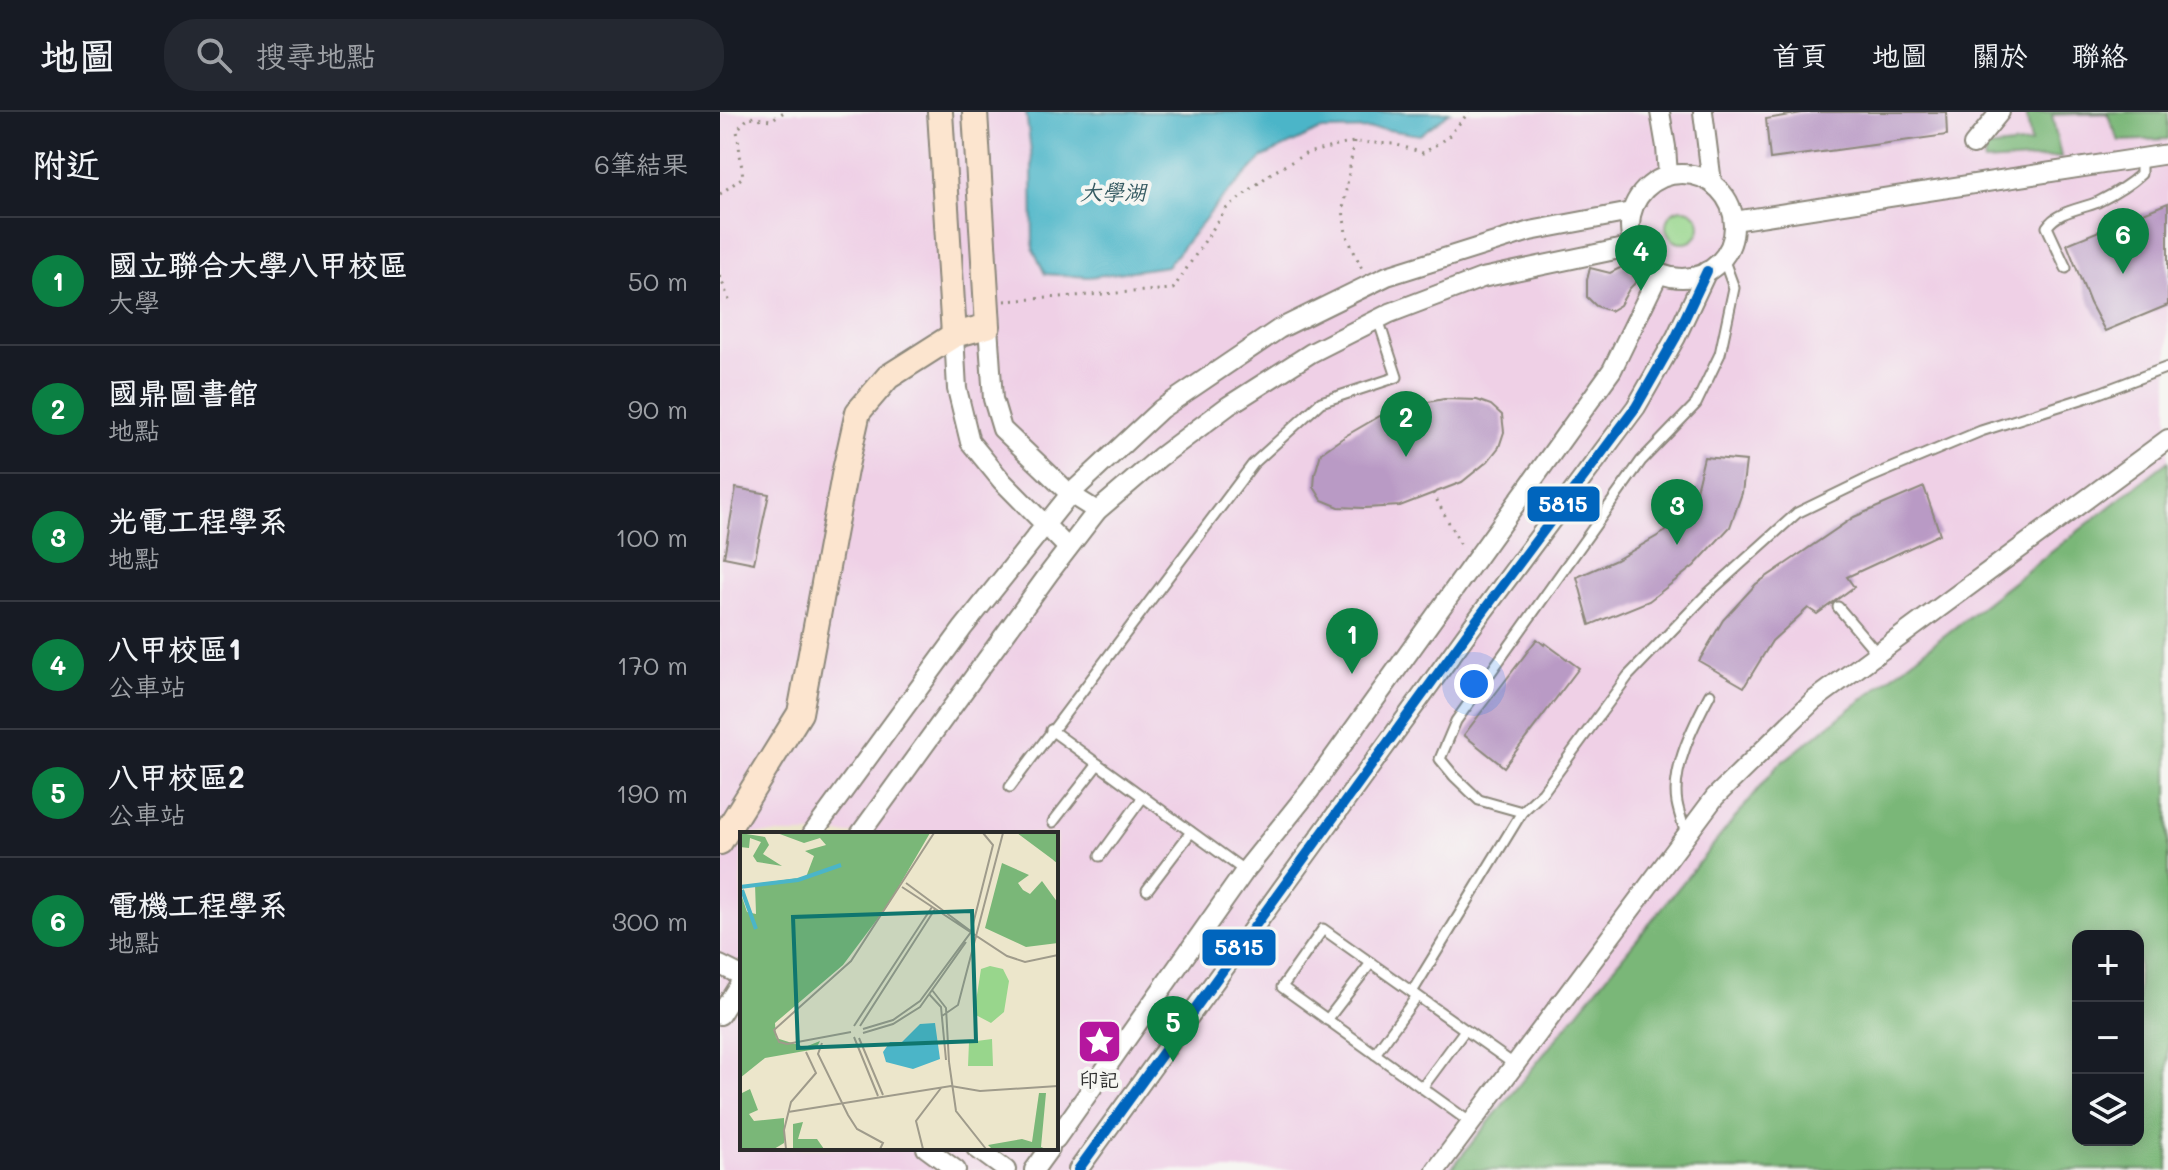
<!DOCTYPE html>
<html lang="zh-TW">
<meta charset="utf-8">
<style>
:root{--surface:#171b24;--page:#242831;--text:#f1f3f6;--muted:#9ea1a6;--line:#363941;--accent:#0b8043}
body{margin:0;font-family:Mali,"LXGW WenKai TC",sans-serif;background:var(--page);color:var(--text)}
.controls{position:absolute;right:24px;bottom:24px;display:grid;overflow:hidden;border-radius:16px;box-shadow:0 4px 20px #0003}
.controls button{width:72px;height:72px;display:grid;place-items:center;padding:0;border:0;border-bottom:2px solid var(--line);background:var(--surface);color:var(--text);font:40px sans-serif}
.you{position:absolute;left:754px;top:572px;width:28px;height:28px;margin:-20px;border:6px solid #fff;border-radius:50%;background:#1a73e8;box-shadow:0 0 0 12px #1a73e833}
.badge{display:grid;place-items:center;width:52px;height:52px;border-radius:50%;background:var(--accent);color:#fff;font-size:26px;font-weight:700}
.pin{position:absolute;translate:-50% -66px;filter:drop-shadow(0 2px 4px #0008)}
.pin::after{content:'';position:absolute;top:42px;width:28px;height:24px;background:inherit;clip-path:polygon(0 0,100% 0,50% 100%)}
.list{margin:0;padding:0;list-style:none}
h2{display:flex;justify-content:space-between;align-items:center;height:104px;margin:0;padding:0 32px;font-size:34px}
h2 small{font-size:26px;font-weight:400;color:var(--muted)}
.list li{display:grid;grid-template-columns:52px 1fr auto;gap:24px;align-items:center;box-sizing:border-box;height:128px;padding:0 32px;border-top:2px solid var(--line)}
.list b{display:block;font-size:30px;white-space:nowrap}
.list p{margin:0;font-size:26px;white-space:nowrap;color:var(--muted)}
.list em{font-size:26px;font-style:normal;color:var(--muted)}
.icon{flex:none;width:44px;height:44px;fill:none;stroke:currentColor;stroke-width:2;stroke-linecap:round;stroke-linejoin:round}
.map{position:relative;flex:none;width:1448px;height:1058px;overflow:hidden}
header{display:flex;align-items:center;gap:48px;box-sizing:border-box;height:112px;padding:0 40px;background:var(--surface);border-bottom:2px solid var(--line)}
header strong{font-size:38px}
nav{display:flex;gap:44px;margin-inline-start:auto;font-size:28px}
.search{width:560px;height:72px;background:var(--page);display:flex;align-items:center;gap:20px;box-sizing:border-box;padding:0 28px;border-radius:32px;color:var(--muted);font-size:30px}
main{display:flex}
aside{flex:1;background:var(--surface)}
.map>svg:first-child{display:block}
.built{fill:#efd0e6;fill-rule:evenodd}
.green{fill:#98d68c;stroke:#62805c;stroke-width:2}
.forest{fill:#7ab778;stroke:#527152;stroke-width:2;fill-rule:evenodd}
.water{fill:#4bb5c8;stroke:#3b707a;stroke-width:2}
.building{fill:#b99ac5}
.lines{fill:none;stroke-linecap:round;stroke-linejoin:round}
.lane-casing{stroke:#8c887b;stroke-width:13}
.street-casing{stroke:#8c887b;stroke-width:22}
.secondary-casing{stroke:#8c887b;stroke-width:28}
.path{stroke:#8c887b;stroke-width:3;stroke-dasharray:2 6;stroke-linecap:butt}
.lane{stroke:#fff;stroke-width:9}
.street{stroke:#fff;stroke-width:18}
.secondary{stroke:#fce5cf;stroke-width:24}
.bus-1-casing{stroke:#f6f6f2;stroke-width:16}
.bus-1{stroke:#0065bd;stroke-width:10}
.labels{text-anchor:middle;stroke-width:8;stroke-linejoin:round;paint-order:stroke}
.poi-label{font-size:20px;fill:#2b2b2b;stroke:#f6f6f2}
.water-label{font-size:22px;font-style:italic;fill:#365b62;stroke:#f6f6f2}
.inset-river{fill:none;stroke:#4bb5c8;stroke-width:4}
.inset-road{fill:none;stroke:#9f9b8b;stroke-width:2}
.view{fill:#0f766e;fill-opacity:0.15;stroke:#0f766e;stroke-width:4}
.inset-edge{fill:none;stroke:#2b2b2b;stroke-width:4}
.line-badge{stroke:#f6f6f2;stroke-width:3}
.badge-label{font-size:22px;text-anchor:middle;font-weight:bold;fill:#fff}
</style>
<header>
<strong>地圖</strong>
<div class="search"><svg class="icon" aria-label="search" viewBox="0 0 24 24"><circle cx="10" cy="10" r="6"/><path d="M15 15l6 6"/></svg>搜尋地點</div>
<nav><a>首頁</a><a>地圖</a><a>關於</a><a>聯絡</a></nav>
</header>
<main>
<aside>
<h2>附近<small>6筆結果</small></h2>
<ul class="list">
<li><span class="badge">1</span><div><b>國立聯合大學八甲校區</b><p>大學</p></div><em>50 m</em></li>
<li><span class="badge">2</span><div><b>國鼎圖書館</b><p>地點</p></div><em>90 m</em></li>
<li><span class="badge">3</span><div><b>光電工程學系</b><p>地點</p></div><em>100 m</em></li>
<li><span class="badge">4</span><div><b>八甲校區1</b><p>公車站</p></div><em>170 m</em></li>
<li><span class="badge">5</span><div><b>八甲校區2</b><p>公車站</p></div><em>190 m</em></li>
<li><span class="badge">6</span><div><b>電機工程學系</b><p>地點</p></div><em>300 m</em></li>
</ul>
</aside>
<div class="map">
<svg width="1448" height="1058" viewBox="0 0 1448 1058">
<rect width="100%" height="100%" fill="#f6f6f2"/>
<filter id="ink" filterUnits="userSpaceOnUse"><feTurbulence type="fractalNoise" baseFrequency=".0125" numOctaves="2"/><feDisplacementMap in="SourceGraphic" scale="16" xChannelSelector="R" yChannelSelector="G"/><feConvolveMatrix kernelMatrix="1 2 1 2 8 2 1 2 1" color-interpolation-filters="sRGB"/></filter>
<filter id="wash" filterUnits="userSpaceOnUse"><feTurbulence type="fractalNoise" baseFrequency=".006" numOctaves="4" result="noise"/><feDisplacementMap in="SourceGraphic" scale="32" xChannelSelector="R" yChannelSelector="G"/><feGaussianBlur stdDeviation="1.8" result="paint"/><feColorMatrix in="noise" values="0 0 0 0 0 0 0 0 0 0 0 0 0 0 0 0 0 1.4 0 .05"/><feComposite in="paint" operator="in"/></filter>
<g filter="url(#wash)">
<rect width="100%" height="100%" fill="#ece6cb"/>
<path class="built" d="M0 0H1448V390L926 1058H0ZM22 722H336V1036H22Z"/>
<circle class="green" cx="963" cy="114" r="17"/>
<g class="forest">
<polygon points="1306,0 1448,0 1448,27 1399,29 1387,1 1332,3 1341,45 1264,50 1266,36 1311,31"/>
<path d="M1448 349V1058H730L1057 654ZM1358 824H1418V1028H1358Z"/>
</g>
<polygon class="water" points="306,0 730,0 700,23 662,17 600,18 543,45 499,90 447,154 369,165 325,162 313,137 312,48"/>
<g id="blocks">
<g class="building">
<polygon points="1088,0 1226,0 1227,23 1050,47 1046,7"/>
<polygon points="1448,91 1448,193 1385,219 1370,191 1347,132"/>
<polygon points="906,153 913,164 918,168 909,177 900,193 890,199 876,194 867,185 867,168 870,156 890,161"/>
<polygon points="724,287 757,288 771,293 782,303 784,320 779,335 768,349 742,370 680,394 644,396 619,395 602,388 594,375 595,362 601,341 627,323 660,304 693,293"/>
<polygon points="984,345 1026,349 1022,381 1010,415 974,454 929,489 870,513 857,465 896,448 946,419 974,387"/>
<polygon points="1204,375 1220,422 1127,465 1134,475 1097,502 1088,496 1052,529 1024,575 979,549 1003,508 1036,472 1134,405"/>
<polygon points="16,376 49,382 34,451 4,445"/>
<polygon points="817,527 824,533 825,531 859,556 784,655 744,623"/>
</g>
</g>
</g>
<g filter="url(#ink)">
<use href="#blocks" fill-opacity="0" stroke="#8c887b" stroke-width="2"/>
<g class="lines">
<defs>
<g id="lane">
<polyline points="1003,146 1014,176 1000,242 976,292 921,349 736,609 720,647 734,664 759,688 802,700 823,680 908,564 985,484 1077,401 1151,365 1261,319 1374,283 1448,255"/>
<path d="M1346 156 1327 115C1337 99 1361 97 1378 90 1394 82 1408 74 1421 62V46"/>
<polyline points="1118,495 1157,541"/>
<polyline points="331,618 525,759"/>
<polyline points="290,675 533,352 601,290 677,265 658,207"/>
<polyline points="333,710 378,652"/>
<path d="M966 722C963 712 959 702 957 691 951 657 974 612 990 582"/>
<polyline points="380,744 423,685"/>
<polyline points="427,778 471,720"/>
<polyline points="692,880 802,700"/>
<polyline points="607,908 651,851"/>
<polyline points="655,942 697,884"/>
<polyline points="702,976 745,918"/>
<polyline points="751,1011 562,875 603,817 795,953"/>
</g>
<g id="street">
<polyline points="940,0 946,35 948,63"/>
<polyline points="983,0 992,71"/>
<polyline points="1253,33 1280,0"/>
<circle cx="962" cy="114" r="52"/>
<polyline points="1014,109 1448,42"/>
<polyline points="268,214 273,287 282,317 350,382 377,399"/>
<polyline points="234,223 237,277 250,330 282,369 348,436"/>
<polyline points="92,722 243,516 350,382 441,297 559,217 667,164 810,119 911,100"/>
<polyline points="140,722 330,460 377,399 440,345 508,294 591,241 670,201 762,166 914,134"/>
<polyline points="0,853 22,864"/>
<polyline points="0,903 22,868"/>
<polyline points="336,1027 525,759 590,678 892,258 939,161"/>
<polyline points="206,1036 236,1058"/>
<polyline points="256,1036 286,1058"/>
<polyline points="314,1058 330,1036"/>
<polyline points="358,1058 756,509 916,295 956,225 987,159"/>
<polyline points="716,1058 995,685 1093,589 1448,327"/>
</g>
<g id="secondary">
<polyline points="220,0 234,223"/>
<polyline points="0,730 80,601 125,358 138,300 168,265 234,223 268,214 255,0"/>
</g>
</defs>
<use href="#lane" class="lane-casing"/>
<use href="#street" class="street-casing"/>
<use href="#secondary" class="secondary-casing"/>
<g class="path">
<polyline points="634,30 623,97 626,122 642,157"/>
<polyline points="0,82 23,65 17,18 29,5 51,8 64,0"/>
<polyline points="0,164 10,191"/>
<polyline points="285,189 453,177 506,97 550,62 587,41 634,30 674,32 703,41 728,25 749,0"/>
<polyline points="713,381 742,435"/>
</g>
<use href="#lane" class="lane"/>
<use href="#street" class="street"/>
<use href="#secondary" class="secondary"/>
<defs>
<polyline id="bus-1" points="358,1058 756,509 916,295 956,225 987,159"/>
</defs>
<use href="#bus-1" class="bus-1-casing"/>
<use href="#bus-1" class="bus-1"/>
</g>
</g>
<defs>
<symbol id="sight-square" viewBox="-11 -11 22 22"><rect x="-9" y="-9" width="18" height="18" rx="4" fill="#b5179e" stroke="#f6f6f2"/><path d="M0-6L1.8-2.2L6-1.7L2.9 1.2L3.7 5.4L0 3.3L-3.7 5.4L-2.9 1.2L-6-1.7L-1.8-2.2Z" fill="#fff"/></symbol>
</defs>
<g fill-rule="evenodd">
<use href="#sight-square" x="354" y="904" width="51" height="51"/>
</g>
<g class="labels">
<g class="poi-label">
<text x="379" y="975">印記</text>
</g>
<g class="water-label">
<text x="393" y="88">大學湖</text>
</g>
</g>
<g transform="translate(20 720)">
<rect width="318" height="318" fill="#ece6cb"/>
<path d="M250 134 263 137 269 149 264 180 251 191 234 182 241 137ZM252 207 253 234H228L229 210Z" fill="#98d68c"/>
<path d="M0 1 25 5 29 13 23 22 42 34 17 30 13 24 21 10 10 6 9 16 0 15ZM37 1H190L148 73 103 133 35 191 36 206 65 215 80 209 76 217 25 226 0 246V59L7 80 16 82 15 52 66 45 74 24 65 19 86 13 80 6 64 11ZM277 1H318V32L312 27ZM262 31 289 43 278 51 283 58 290 62 302 49 318 71V111L286 115 245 96ZM10 257 18 278 9 282 14 289 44 286V311L34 317H0V262ZM299 261H306L301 315 306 317H252L248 313 282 307 292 310ZM63 290 58 307H77L84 317H53V292Z" fill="#7ab778"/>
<path d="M195 191 200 227 173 237 146 230 143 220 150 210H162L180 192Z" fill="#4bb5c8"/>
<path class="inset-river" d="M0 55 58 48 101 33M2 58 16 97"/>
<path class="inset-road" d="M166 51 232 100M162 55 267 124 285 130 318 123M192 158 206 176 209 230M189 162 201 175 206 228M202 184 218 173 263 1M114 194 192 75M120 194 195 77M123 197 153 188 180 169 231 100 253 13 243 1M111 200 47 212 39 210 34 198 111 129 194 1M123 201 153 192 180 175 226 110M114 205 138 264M119 206 143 263M82 211 78 222 108 283 117 297 143 311 140 317M209 230 216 279 246 317M48 280 211 254 240 259 318 254M46 317 44 298 51 270 76 241 66 220M183 317 176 289 201 256"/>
<path class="view" d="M232 79 236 209 58 216 53 85Z"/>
<rect width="318" height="318" class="inset-edge"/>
</g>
<g class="line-badge">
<rect x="806" y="373" width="75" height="38" rx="8" fill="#0065bd"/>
<rect x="481" y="816" width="76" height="39" rx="8" fill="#0065bd"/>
</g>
<g class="badge-label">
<text x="843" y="400">5815</text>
<text x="519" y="843">5815</text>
</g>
</svg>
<div class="controls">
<button>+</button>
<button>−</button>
<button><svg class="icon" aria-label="layers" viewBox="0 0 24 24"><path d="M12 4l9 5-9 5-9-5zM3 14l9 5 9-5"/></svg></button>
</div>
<div class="you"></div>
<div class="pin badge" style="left:632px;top:562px">1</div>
<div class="pin badge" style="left:686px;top:345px">2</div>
<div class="pin badge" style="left:957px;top:433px">3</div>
<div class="pin badge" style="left:921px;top:179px">4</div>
<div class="pin badge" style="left:453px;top:950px">5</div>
<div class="pin badge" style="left:1403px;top:162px">6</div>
</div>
</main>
